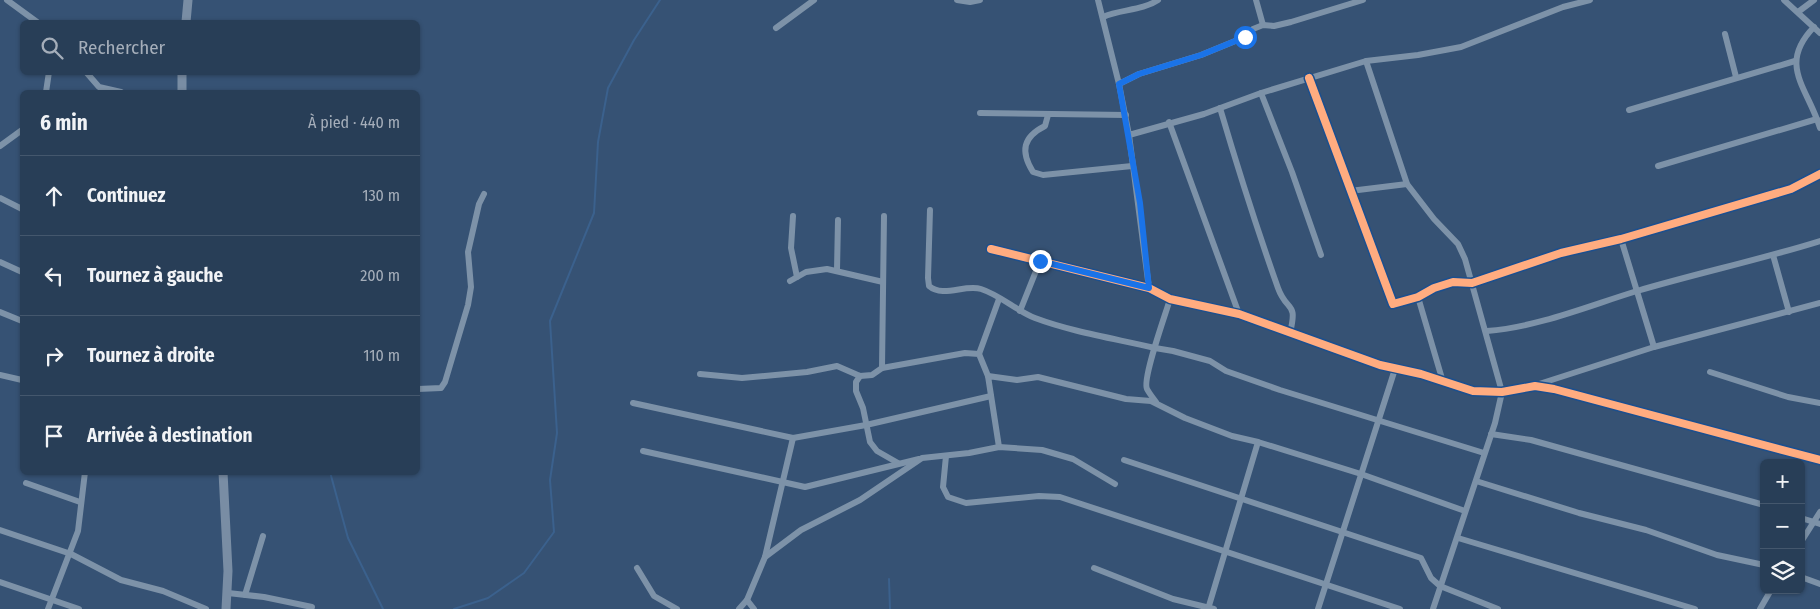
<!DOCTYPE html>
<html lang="fr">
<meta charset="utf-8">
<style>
:root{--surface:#283e57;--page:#344961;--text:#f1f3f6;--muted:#a5aeba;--line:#44576d}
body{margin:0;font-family:"Fira Sans Condensed",sans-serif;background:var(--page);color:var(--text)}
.controls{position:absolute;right:15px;bottom:15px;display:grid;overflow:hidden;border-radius:8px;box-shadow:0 1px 4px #0004}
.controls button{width:45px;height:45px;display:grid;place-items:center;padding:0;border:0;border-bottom:1px solid var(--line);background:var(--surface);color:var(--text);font:25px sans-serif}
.stop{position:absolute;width:15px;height:15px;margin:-11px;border:4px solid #1a73e8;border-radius:50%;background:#fff}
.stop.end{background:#1a73e8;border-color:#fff;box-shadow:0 1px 5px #0008}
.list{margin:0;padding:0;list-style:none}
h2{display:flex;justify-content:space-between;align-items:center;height:65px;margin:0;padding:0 20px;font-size:21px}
h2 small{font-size:16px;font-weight:400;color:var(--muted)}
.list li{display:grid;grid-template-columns:32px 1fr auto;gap:15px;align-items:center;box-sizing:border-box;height:80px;padding:0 20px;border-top:1px solid var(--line)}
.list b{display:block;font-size:19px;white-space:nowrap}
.list em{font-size:16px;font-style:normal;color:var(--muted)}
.icon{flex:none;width:28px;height:28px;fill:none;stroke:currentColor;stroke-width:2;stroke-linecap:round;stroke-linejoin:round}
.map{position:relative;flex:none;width:1820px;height:609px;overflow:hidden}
.search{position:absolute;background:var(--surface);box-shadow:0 1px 4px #0004;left:20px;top:20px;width:400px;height:55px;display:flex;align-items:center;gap:12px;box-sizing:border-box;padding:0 18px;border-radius:8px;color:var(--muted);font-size:19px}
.panel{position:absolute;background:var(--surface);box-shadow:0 1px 4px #0004;left:20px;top:90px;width:400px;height:385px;border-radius:8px}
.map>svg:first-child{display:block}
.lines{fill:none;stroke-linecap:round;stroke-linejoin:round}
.stream{stroke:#3b618d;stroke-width:2}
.street{stroke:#7d92a8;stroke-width:6}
.secondary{stroke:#798da4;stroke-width:9}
.cycleway-casing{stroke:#1b4f8f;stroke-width:11}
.cycleway{stroke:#ffac80;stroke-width:8}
.route{stroke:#1a73e8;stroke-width:6}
</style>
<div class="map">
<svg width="1820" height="609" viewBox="0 0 1820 609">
<rect width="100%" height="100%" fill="#365274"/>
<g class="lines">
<g class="stream">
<polyline points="330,472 348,538 383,609"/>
<polyline points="889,579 890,609"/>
<polyline points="454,609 488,598 524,573 554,532 550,480 557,433 550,321 594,213 598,142 608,88 634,40 660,0"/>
</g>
<g class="street">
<polyline points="7,0 37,22"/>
<polyline points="957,0 970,2 980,0"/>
<polyline points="1098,0 1119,84 1129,135 1204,114 1261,93 1366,61 1418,55 1461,47 1563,7 1590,0"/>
<polyline points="1256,0 1263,25"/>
<polyline points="1784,0 1820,33"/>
<polyline points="1798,12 1814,0"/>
<path d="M1103 17C1120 9 1142 11 1158 0"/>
<path d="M1814 27C1777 65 1808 88 1820 128"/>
<polyline points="776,28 814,0"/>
<polyline points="1725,34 1736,77"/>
<polyline points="1366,61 1407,184 1434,219 1458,244 1465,259 1502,392 1495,423 1433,609"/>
<polyline points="86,72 99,87 121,92"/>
<polyline points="1309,78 1393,304 1418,297 1434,288 1453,282 1472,283 1561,253 1621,239 1791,189 1820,174"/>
<polyline points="1119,84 1139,74 1201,55 1245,37 1253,29 1263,25 1274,26 1291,22 1363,0"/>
<polyline points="46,92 49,72"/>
<polyline points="1261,93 1292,172 1321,255"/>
<path d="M1220 108C1238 169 1257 229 1278 288 1287 313 1298 300 1290 333"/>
<polyline points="1629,110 1795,61"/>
<polyline points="980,113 1126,115"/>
<path d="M1048 115 1045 126C1023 137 1020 151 1033 172L1043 175 1132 166"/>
<polyline points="1169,122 1239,314"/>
<polyline points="1129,135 1149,288"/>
<polyline points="0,146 22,130"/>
<polyline points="1658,166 1817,119"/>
<polyline points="1350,191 1407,184"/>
<polyline points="0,198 22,209"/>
<path d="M930 210 928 278 929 286C943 298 965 284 981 289 1000 295 1017 311 1035 318 1072 332 1117 339 1155 348L1173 351 1210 361 1226 371 1280 390 1484 453"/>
<polyline points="793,216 791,248 797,277"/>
<polyline points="1621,239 1654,347"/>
<polyline points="991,249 1149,288 1170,299 1239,314 1380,365 1421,374 1473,391 1502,392 1535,386 1554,389 1820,460"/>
<polyline points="1773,255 1789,312"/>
<polyline points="0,262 22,272"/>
<polyline points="837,270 838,220"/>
<polyline points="790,281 806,272 827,269 883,282"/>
<polyline points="1418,297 1443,382"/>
<polyline points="1020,311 1040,261"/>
<polyline points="0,312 22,321"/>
<path d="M1487 331C1538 327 1588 306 1637 291 1698 273 1759 260 1820 241"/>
<polyline points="979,354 999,299"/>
<polyline points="882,368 884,216"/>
<polyline points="1710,372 1788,397 1820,403"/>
<polyline points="700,374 742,378 807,372 837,366 860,376 872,375 882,368 965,353 979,354 988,376"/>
<polyline points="0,375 22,380"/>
<polyline points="860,376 856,382 856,391 863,408 870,442 877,451 898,463"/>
<polyline points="1536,385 1654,347 1820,303"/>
<polyline points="418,389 441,388 445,382 468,305 471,287 468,252 479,204 484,194"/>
<path d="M1156 402C1153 398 1149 393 1147 389 1142 379 1166 313 1170 299"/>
<polyline points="633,403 793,438 866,425 991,396"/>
<polyline points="1491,434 1531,440 1764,505"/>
<polyline points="999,447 988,376 1017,380 1038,377 1126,399 1151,401 1185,418 1232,436 1258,442 1361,474 1465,511"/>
<polyline points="643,451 805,487 919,459"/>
<polyline points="946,456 943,487 948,497 966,503 1039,496 1060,497 1400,609"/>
<polyline points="1124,460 1421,558 1431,578 1440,586 1498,609"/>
<polyline points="1476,481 1579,513 1646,530 1717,555 1764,565"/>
<polyline points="26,483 80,502"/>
<polyline points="1801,518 1820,524"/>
<polyline points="0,530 71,554 121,580 163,591 206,609"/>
<polyline points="1458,538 1695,609"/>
<polyline points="1801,542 1820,512"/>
<polyline points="765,557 793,438"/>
<polyline points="637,568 654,596 677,609"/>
<polyline points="1094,568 1173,599 1214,609"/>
<polyline points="1801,577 1820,584"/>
<polyline points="0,582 79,609"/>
<polyline points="228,593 264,597 312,607"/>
<polyline points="245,595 263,536"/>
<polyline points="747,600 754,609"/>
<polyline points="48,609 78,531 85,472"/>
<polyline points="739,609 747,600 765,557 801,530 860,500 922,458 969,453 999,447 1042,450 1073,459 1115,484"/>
<polyline points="1208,609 1258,442"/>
<polyline points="1318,609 1395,369"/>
<polyline points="1760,609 1771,590"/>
</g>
<g class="secondary">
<polyline points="186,22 188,0"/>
<polyline points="182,92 182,72"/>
<polyline points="223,472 228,571 226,609"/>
</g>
<defs>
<g id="cycleway">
<polyline points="1309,78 1393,304 1418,297 1434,288 1453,282 1472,283 1561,253 1621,239 1791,189 1820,174"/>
<polyline points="991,249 1149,288 1170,299 1239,314 1380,365 1421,374 1473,391 1502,392 1535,386 1554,389 1820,460"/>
</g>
</defs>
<use href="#cycleway" class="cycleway-casing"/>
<use href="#cycleway" class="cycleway"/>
</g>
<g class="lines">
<polyline class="route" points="1040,261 1149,288 1140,203 1119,84 1139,74 1201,55 1245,37"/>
</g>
</svg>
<div class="controls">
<button>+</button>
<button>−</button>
<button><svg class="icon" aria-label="layers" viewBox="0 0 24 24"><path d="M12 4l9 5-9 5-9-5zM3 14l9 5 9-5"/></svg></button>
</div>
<div class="stop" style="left:1245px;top:37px"></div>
<div class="stop end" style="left:1040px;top:261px"></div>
<div class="search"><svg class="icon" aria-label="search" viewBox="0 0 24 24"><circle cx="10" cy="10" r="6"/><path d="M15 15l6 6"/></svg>Rechercher</div>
<section class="panel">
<h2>6 min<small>À pied · 440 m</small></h2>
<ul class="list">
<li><svg class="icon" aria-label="ahead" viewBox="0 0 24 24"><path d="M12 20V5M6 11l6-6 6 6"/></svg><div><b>Continuez</b></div><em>130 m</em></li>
<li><svg class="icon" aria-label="left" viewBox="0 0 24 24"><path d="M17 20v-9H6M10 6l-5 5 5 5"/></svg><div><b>Tournez à gauche</b></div><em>200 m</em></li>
<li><svg class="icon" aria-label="right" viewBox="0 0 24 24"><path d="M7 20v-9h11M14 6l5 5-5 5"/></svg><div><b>Tournez à droite</b></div><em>110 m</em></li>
<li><svg class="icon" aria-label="arrive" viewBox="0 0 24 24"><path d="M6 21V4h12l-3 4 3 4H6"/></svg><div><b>Arrivée à destination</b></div></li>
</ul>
</section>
</div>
